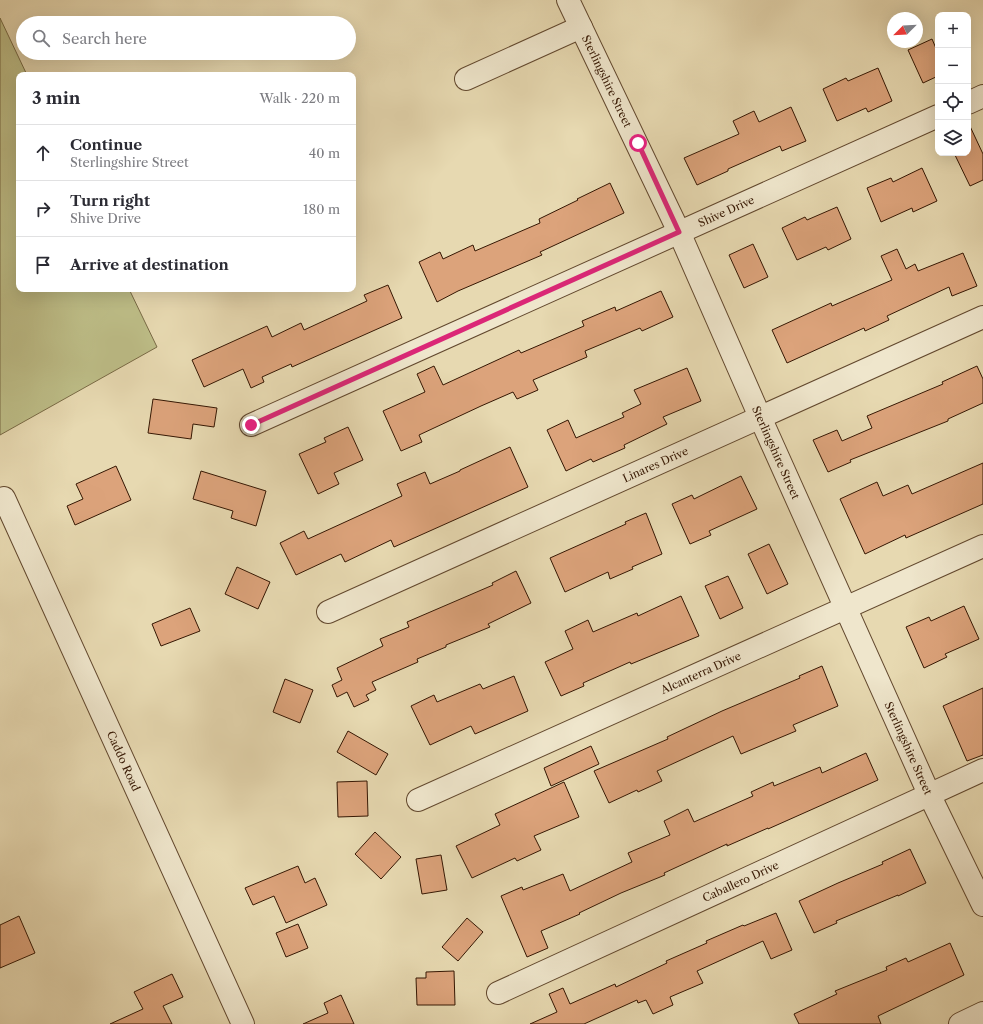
<!DOCTYPE html>
<meta charset="utf-8">
<style>
:root{--surface:#fff;--page:#f7f7f7;--text:#2b2b33;--muted:#7c7c81;--line:#e1e1e2}
body{margin:0;font-family:"Libre Caslon Text",serif;background:var(--page);color:var(--text)}
.controls{position:absolute;right:12px;top:12px;display:grid;overflow:hidden;border-radius:8px;box-shadow:0 4px 16px #0002}
.controls button{width:36px;height:36px;display:grid;place-items:center;padding:0;border:0;border-bottom:1px solid var(--line);background:var(--surface);color:var(--text);font:20px sans-serif}
.compass{position:absolute;left:887px;top:12px;width:36px;height:36px;border-radius:50%;background:var(--surface);box-shadow:0 4px 16px #0002;rotate:246deg}
.stop{position:absolute;width:12px;height:12px;margin:-9px;border:3px solid #db2777;border-radius:50%;background:#fff}
.stop.end{background:#db2777;border-color:#fff;box-shadow:0 1px 4px #0008}
.list{margin:0;padding:0;list-style:none}
h2{display:flex;justify-content:space-between;align-items:center;height:52px;margin:0;padding:0 16px;font-size:17px}
h2 small{font-size:13px;font-weight:400;color:var(--muted)}
.list li{display:grid;grid-template-columns:26px 1fr auto;gap:12px;align-items:center;box-sizing:border-box;height:56px;padding:0 16px;border-top:1px solid var(--line)}
.list b{display:block;font-size:15px;white-space:nowrap}
.list p{margin:0;font-size:13px;white-space:nowrap;color:var(--muted)}
.list em{font-size:13px;font-style:normal;color:var(--muted)}
.icon{flex:none;width:22px;height:22px;fill:none;stroke:currentColor;stroke-width:2;stroke-linecap:round;stroke-linejoin:round}
.map{position:relative;flex:none;width:983px;height:1024px;overflow:hidden}
.search{position:absolute;background:var(--surface);box-shadow:0 4px 16px #0002;left:16px;top:16px;width:340px;height:44px;display:flex;align-items:center;gap:10px;box-sizing:border-box;padding:0 14px;border-radius:22px;color:var(--muted);font-size:15px}
.panel{position:absolute;background:var(--surface);box-shadow:0 4px 16px #0002;left:16px;top:72px;width:340px;height:220px;border-radius:8px}
.map>svg:first-child{display:block}
.green{fill:#bdbd87;stroke:#796a45}
.building{fill:#dca37b;stroke:#351703}
.lines{fill:none;stroke-linecap:round;stroke-linejoin:round}
.minor-casing{stroke:#62482e;stroke-width:24}
.minor{stroke:#efe6cc;stroke-width:22}
.route{stroke:#db2777;stroke-width:5}
.labels{text-anchor:middle;stroke-width:3;stroke-linejoin:round;paint-order:stroke}
.street-label{font-size:11px;fill:#351703;stroke:#efe6cc}
</style>
<div class="map">
<svg width="983" height="1024" viewBox="0 0 983 1024">
<rect width="100%" height="100%" fill="#e7d9b1"/>
<filter id="stains"><feTurbulence type="fractalNoise" baseFrequency=".005" numOctaves="4"/><feColorMatrix values="0 0 0 0 .2 0 0 0 0 .09 0 0 0 0 .02 0 0 0 .5 -.17"/></filter>
<radialGradient id="worn" r=".72"><stop offset=".6" stop-color="#630" stop-opacity="0"/><stop offset="1" stop-color="#630" stop-opacity=".3"/></radialGradient>
<polygon class="green" points="0,18 27,75 19,75 19,289 129,289 157,347 0,435"/>
<g class="building">
<polygon points="932,39 938,53 938,76 923,83 908,50"/>
<polygon points="878,68 892,101 868,112 866,108 837,121 823,89 846,78 848,81"/>
<polygon points="791,107 806,141 782,151 780,146 728,169 728,171 697,185 684,158 739,134 733,121 754,111 759,122"/>
<polygon points="968,122 983,154 983,180 970,186 954,153 968,153"/>
<polygon points="922,168 937,201 913,212 912,208 881,222 867,188 891,178 893,182"/>
<polygon points="610,183 624,213 540,252 542,255 458,291 437,302 419,262 440,252 443,259 473,245 475,251 540,223 539,219 578,200 577,199"/>
<polygon points="837,207 851,239 828,250 826,247 797,260 782,228 805,217 807,220"/>
<polygon points="753,244 768,277 744,288 729,255"/>
<polygon points="897,249 906,269 915,264 918,271 963,253 977,286 952,296 949,287 887,316 889,320 865,331 864,328 787,363 772,330 831,303 832,306 892,280 881,256"/>
<polygon points="388,285 402,318 292,367 291,364 262,377 264,382 251,388 243,369 204,387 192,360 267,326 272,337 301,323 304,330 367,301 364,295"/>
<polygon points="661,291 673,317 642,331 640,328 585,351 587,357 533,380 538,390 517,399 513,392 481,406 419,435 422,442 401,451 383,411 425,392 417,374 434,366 443,385 519,350 521,353 584,326 582,321 615,307 616,311"/>
<polygon points="977,366 983,379 983,403 948,419 948,421 850,460 851,462 828,472 813,440 837,430 842,441 872,428 867,416 943,384 942,382"/>
<polygon points="687,368 701,401 663,417 667,424 624,445 625,448 593,462 591,459 566,471 547,430 568,420 576,438 624,417 622,413 641,404 634,390"/>
<polygon points="153,399 217,408 214,427 193,424 191,439 148,433"/>
<polygon points="348,427 363,460 334,473 339,484 318,494 299,454 326,442 324,438"/>
<polygon points="510,447 528,487 394,547 391,540 345,562 341,554 296,575 280,543 304,531 308,539 402,496 397,484 425,472 430,484 460,471 460,470"/>
<polygon points="983,463 983,504 906,538 905,535 865,554 840,499 877,482 883,496 908,485 912,494"/>
<polygon points="116,466 131,500 75,525 67,506 83,499 76,484"/>
<polygon points="201,471 266,491 256,526 231,518 233,511 193,499"/>
<polygon points="741,476 757,509 709,531 711,535 690,544 672,504 692,495 694,499"/>
<polygon points="646,513 662,554 632,567 633,569 610,579 608,572 565,592 550,558 626,524 625,522"/>
<polygon points="769,544 788,584 767,594 748,554"/>
<polygon points="237,567 270,582 258,609 225,594"/>
<polygon points="516,571 531,603 488,624 490,627 446,645 446,647 417,659 418,662 372,682 376,690 366,695 369,700 354,707 347,692 337,697 332,685 342,680 337,668 383,646 380,639 409,627 407,622 493,585 492,583"/>
<polygon points="728,576 743,608 720,619 705,586"/>
<polygon points="681,596 699,636 631,664 630,662 583,683 584,686 561,696 545,662 573,649 565,631 588,620 593,632 637,613 638,616"/>
<polygon points="964,606 979,639 945,654 947,657 924,668 906,627 929,617 931,621"/>
<polygon points="190,608 200,631 161,646 152,624"/>
<polygon points="822,666 838,706 793,725 796,731 741,754 733,736 657,771 662,781 638,792 637,790 609,803 594,771 668,739 667,737 722,711 800,678 799,676"/>
<polygon points="514,676 528,711 475,734 471,726 430,745 411,706 434,695 437,702 480,684 483,689"/>
<polygon points="285,679 313,690 300,723 273,712"/>
<polygon points="983,688 983,755 967,761 943,706"/>
<polygon points="348,731 388,754 376,775 337,752"/>
<polygon points="591,746 599,764 551,786 544,768"/>
<polygon points="866,753 878,780 768,829 768,828 727,846 727,844 664,873 665,875 621,893 579,913 580,914 541,931 548,948 527,957 501,896 522,887 523,890 563,874 570,891 632,862 628,853 670,835 664,821 688,809 694,822 753,796 751,792 773,782 774,786 820,767 822,773"/>
<polygon points="367,781 368,816 338,817 337,782"/>
<polygon points="564,782 579,817 534,836 541,850 517,861 515,858 472,878 456,846 500,825 495,814"/>
<polygon points="375,832 401,857 381,879 355,854"/>
<polygon points="910,849 926,883 898,896 898,895 836,921 837,923 814,933 799,901 838,883 883,864 882,862"/>
<polygon points="441,855 447,890 422,894 416,859"/>
<polygon points="298,866 305,883 315,878 327,905 286,923 274,896 253,905 245,888"/>
<polygon points="776,913 792,950 771,959 763,941 697,971 703,983 670,997 673,1005 653,1014 646,1000 638,1003 637,1000 584,1024 530,1024 557,1012 549,994 563,988 570,1004 615,984 616,987 667,963 666,961 707,943 706,941 743,925 744,926"/>
<polygon points="19,916 35,953 0,968 0,925"/>
<polygon points="467,918 483,932 458,961 442,947"/>
<polygon points="298,924 308,948 286,957 276,933"/>
<polygon points="950,943 964,975 878,1016 881,1024 799,1024 794,1014 837,994 835,991 887,970 886,967 906,958 908,962"/>
<polygon points="454,971 455,1005 417,1005 416,978 426,978 426,972"/>
<polygon points="172,974 183,997 163,1006 172,1024 110,1024 143,1009 134,992"/>
<polygon points="341,995 354,1024 303,1024 328,1013 324,1003"/>
</g>
<g class="lines">
<defs>
<g id="minor">
<path id="s1" d="M568 0 679 232 760 417 929 794 983 905"/>
<polyline points="466,79 581,27"/>
<polyline points="968,103 983,96"/>
<path id="s2" d="M251 425 938 116"/>
<path id="s3" d="M4 498 243 1024"/>
<path id="s4" d="M328 612 983 317"/>
<path id="s5" d="M418 800 983 546"/>
<path id="s6" d="M498 993 983 770"/>
<polyline points="960,1024 983,1013"/>
</g>
</defs>
<use href="#minor" class="minor-casing"/>
<use href="#minor" class="minor"/>
</g>
<g class="lines">
<polyline class="route" points="251,425 679,232 638,143"/>
</g>
<g class="labels">
<g class="street-label">
<text dy="4" stroke="none"><textPath href="#s1" startOffset="90">Sterlingshire Street</textPath></text>
<text dy="4" stroke="none"><textPath href="#s2" startOffset="521">Shive Drive</textPath></text>
<text dy="4" stroke="none"><textPath href="#s1" startOffset="498">Sterlingshire Street</textPath></text>
<text dy="4" stroke="none"><textPath href="#s4" startOffset="359">Linares Drive</textPath></text>
<text dy="4" stroke="none"><textPath href="#s5" startOffset="310">Alcanterra Drive</textPath></text>
<text dy="4" stroke="none"><textPath href="#s1" startOffset="822">Sterlingshire Street</textPath></text>
<text dy="4" stroke="none"><textPath href="#s3" startOffset="289">Caddo Road</textPath></text>
<text dy="4" stroke="none"><textPath href="#s6" startOffset="267">Caballero Drive</textPath></text>
</g>
</g>
<rect width="100%" height="100%" filter="url(#stains)"/>
<rect width="100%" height="100%" fill="url(#worn)"/>
</svg>
<div class="controls">
<button>+</button>
<button>−</button>
<button><svg class="icon" aria-label="locate" viewBox="0 0 24 24"><circle cx="12" cy="12" r="6"/><path d="M12 2v4M12 18v4M2 12h4M18 12h4"/></svg></button>
<button><svg class="icon" aria-label="layers" viewBox="0 0 24 24"><path d="M12 4l9 5-9 5-9-5zM3 14l9 5 9-5"/></svg></button>
</div>
<svg class="compass" viewBox="-18 -18 36 36"><path d="M0-13l5 13h-10z" fill="#e53935"/><path d="M0 13l5-13h-10z" fill="#7c7c81"/></svg>
<div class="stop" style="left:638px;top:143px"></div>
<div class="stop end" style="left:251px;top:425px"></div>
<div class="search"><svg class="icon" aria-label="search" viewBox="0 0 24 24"><circle cx="10" cy="10" r="6"/><path d="M15 15l6 6"/></svg>Search here</div>
<section class="panel">
<h2>3 min<small>Walk · 220 m</small></h2>
<ul class="list">
<li><svg class="icon" aria-label="ahead" viewBox="0 0 24 24"><path d="M12 20V5M6 11l6-6 6 6"/></svg><div><b>Continue</b><p>Sterlingshire Street</p></div><em>40 m</em></li>
<li><svg class="icon" aria-label="right" viewBox="0 0 24 24"><path d="M7 20v-9h11M14 6l5 5-5 5"/></svg><div><b>Turn right</b><p>Shive Drive</p></div><em>180 m</em></li>
<li><svg class="icon" aria-label="arrive" viewBox="0 0 24 24"><path d="M6 21V4h12l-3 4 3 4H6"/></svg><div><b>Arrive at destination</b></div></li>
</ul>
</section>
</div>
